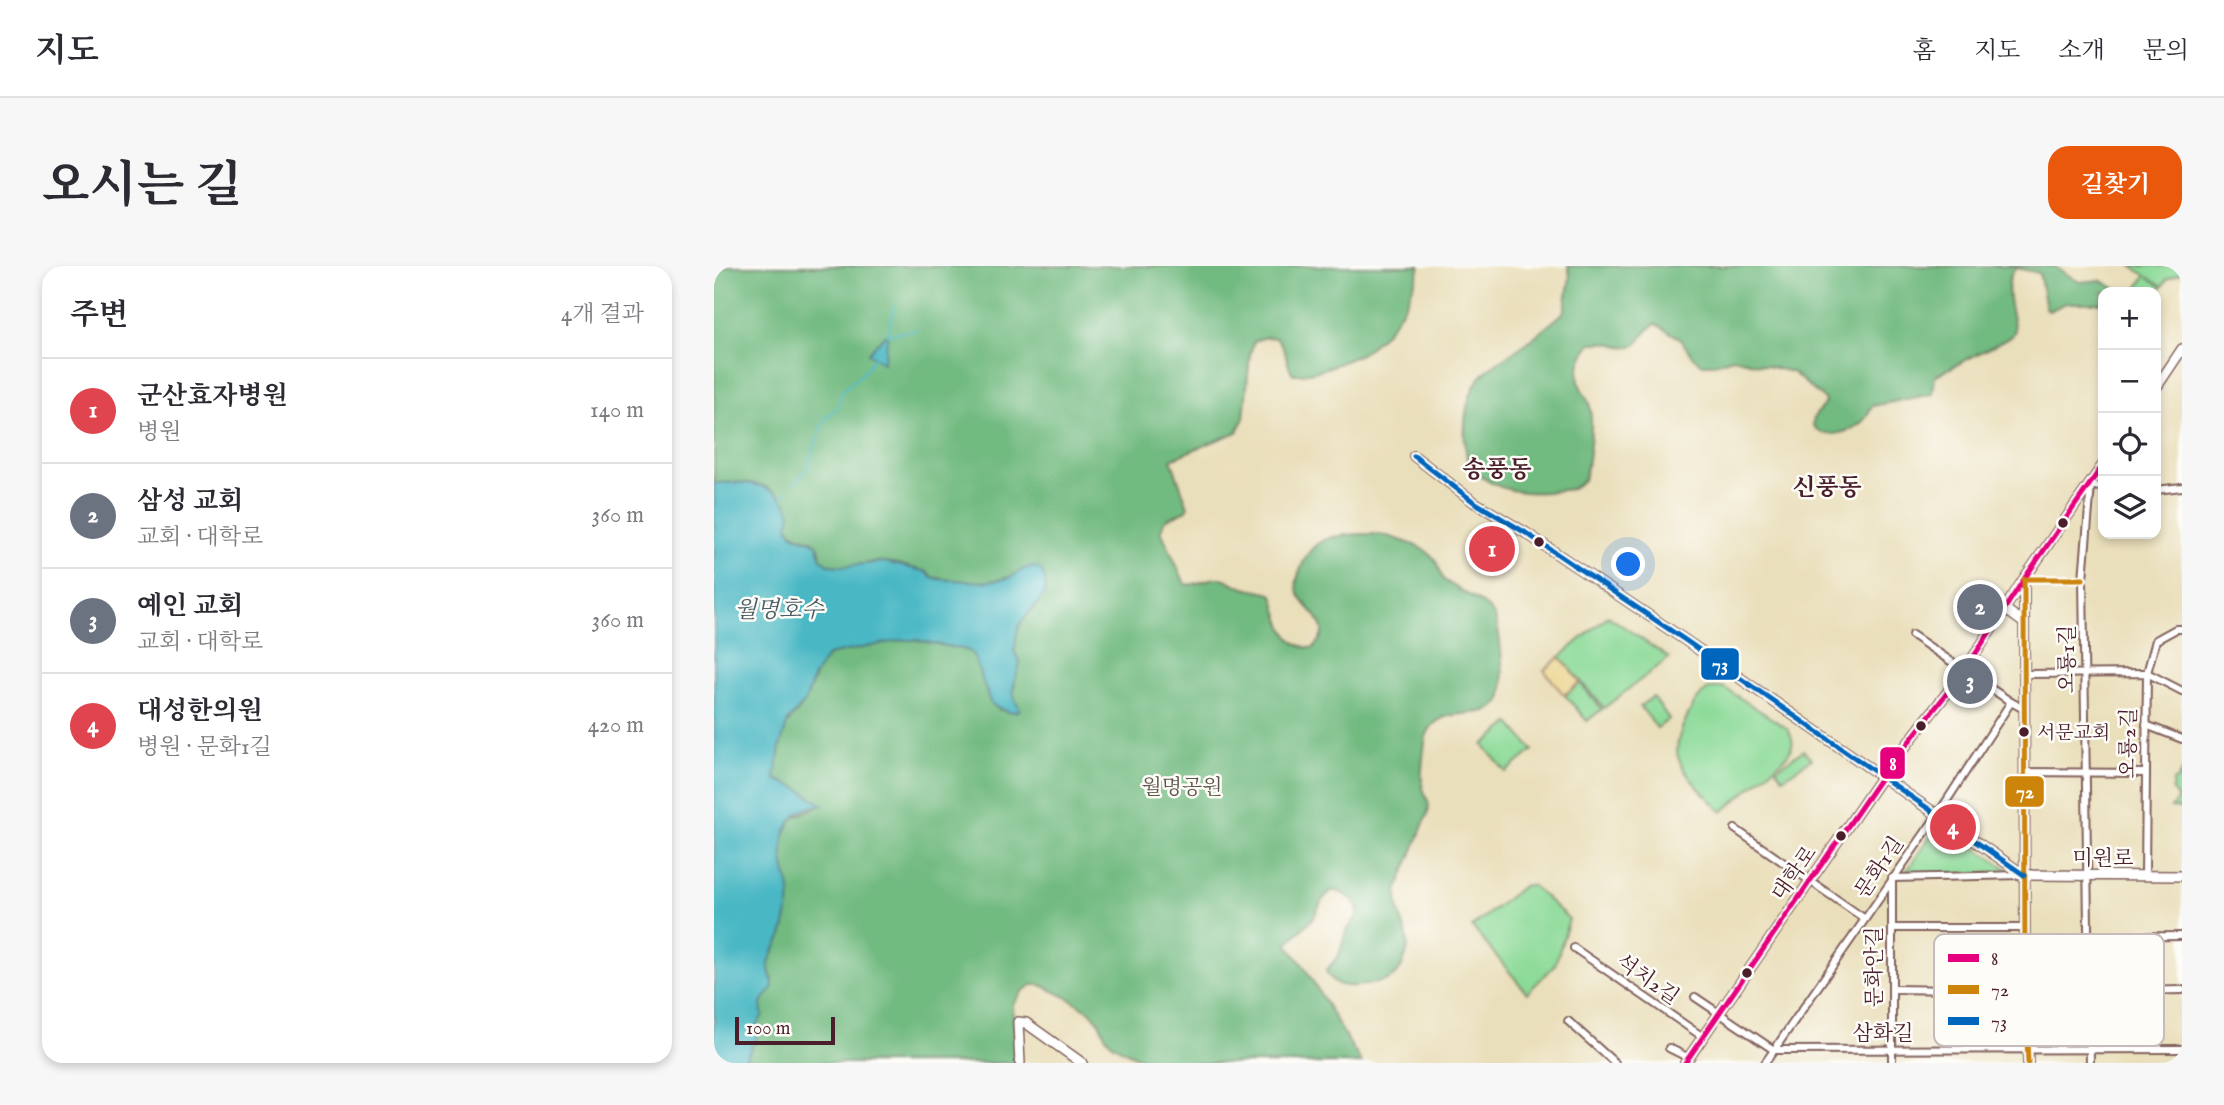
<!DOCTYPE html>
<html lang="ko">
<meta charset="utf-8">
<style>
:root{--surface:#fff;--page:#f7f7f7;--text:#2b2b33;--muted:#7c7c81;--line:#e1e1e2;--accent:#ea580c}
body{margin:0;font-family:"IM FELL English","Noto Serif KR",serif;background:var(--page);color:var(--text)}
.controls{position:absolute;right:21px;top:21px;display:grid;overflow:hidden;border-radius:14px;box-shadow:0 4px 10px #0003}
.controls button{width:63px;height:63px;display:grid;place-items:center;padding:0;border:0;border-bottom:2px solid var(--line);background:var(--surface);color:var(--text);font:35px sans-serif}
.scale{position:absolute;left:21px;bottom:18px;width:100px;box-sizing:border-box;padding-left:7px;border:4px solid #4a1f2b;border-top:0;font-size:19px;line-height:24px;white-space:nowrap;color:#4a1f2b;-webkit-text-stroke:5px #fdfcf7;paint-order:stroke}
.you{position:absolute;left:915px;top:299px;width:24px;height:24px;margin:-18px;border:5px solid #fff;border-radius:50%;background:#1a73e8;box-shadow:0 0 0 10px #1a73e833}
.badge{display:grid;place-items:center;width:46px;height:46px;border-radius:50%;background:var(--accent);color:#fff;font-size:23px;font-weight:700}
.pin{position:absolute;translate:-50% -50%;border:4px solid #fff;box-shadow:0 2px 7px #0006}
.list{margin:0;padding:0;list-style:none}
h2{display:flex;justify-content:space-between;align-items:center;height:91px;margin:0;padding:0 28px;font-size:30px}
h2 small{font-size:23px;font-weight:400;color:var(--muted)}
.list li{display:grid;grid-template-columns:46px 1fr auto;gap:21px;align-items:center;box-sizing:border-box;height:105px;padding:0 28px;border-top:2px solid var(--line)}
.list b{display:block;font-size:26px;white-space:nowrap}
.list p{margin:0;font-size:23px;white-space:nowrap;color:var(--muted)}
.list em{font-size:23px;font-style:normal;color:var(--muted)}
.icon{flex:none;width:38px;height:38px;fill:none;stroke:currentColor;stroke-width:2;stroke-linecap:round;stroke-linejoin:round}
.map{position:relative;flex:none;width:1468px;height:797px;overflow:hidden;border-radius:21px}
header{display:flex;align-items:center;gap:42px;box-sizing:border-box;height:98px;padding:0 35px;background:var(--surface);border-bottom:2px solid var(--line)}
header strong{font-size:33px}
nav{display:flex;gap:38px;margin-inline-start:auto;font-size:24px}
.intro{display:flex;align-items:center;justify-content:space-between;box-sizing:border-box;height:168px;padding:0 42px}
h1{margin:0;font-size:49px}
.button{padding:18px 32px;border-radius:21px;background:var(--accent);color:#fff;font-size:24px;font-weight:700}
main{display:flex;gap:42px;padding:0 42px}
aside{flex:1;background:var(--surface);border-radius:21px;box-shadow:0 4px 10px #0003}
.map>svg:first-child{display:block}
.green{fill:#8cda98;stroke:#6b7c62;stroke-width:2}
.forest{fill:#71ba80;stroke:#5e6c56;stroke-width:2}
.sand{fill:#eeda9e;stroke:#9c7c64;stroke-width:2}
.water{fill:#4ab8c4;stroke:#4a6c78;stroke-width:2}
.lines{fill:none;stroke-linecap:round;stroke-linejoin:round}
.stream{stroke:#4ab8c4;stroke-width:2}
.street-casing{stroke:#82625d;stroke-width:10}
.secondary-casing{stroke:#82625d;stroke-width:12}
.street{stroke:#fff;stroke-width:6}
.secondary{stroke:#fff;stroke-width:9}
.bus-1-casing{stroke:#fdfcf7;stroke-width:10}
.bus-2-casing{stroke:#fdfcf7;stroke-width:10}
.bus-3-casing{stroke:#fdfcf7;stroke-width:10}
.bus-1{stroke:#e5007d;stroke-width:5}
.bus-2{stroke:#cc840b;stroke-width:5}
.bus-3{stroke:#0065bd;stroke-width:5}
.bus-dot{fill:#4a1f2b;stroke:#fdfcf7;stroke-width:2.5}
.labels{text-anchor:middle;stroke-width:5;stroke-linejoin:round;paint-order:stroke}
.bus-label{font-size:19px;fill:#4a1f2b;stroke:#fdfcf7;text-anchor:start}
.street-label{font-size:21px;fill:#4a1f2b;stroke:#fdfcf7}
.park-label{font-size:21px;fill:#5e574c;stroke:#fdfcf7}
.water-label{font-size:23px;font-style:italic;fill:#4a5c68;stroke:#fdfcf7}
.quarter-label{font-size:24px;font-weight:bold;fill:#4a1f2b;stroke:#fdfcf7}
.key{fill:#fdfcf7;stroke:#c7baba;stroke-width:2}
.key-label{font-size:19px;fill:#4a1f2b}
.line-badge{stroke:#fdfcf7;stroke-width:2.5}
.badge-label{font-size:19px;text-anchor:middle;font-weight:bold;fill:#fff}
</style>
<header>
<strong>지도</strong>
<nav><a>홈</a><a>지도</a><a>소개</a><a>문의</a></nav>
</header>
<div class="intro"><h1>오시는 길</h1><a class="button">길찾기</a></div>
<main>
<aside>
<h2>주변<small>4개 결과</small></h2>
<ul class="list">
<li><span class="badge" style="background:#e0444e">1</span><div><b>군산효자병원</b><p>병원</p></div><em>140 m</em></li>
<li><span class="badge" style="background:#6b7280">2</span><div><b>삼성 교회</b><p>교회 · 대학로</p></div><em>360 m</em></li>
<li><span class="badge" style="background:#6b7280">3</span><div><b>예인 교회</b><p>교회 · 대학로</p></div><em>360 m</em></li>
<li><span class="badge" style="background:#e0444e">4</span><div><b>대성한의원</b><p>병원 · 문화1길</p></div><em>420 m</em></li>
</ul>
</aside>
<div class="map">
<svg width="1468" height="797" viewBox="0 0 1468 797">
<rect width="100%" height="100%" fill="#fdfcf7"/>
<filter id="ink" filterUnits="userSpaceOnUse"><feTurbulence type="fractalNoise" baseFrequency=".0143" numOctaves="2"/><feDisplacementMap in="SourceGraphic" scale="14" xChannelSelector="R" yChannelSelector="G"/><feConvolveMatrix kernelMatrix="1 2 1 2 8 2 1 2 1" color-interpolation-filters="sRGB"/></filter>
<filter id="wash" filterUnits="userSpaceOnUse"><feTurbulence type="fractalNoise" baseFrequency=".00686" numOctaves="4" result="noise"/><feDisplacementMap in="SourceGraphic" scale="28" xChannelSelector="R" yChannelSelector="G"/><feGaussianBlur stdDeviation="1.57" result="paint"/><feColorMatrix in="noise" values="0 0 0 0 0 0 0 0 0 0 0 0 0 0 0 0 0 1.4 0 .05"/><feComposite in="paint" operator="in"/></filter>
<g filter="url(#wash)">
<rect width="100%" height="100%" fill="#eadfbb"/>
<g class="green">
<polygon points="1418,0 1468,0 1468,6 1453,13 1449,20 1434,11 1448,21 1442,30 1442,26 1421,25 1432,10"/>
<polygon points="894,350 955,392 890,442 846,391"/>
<polygon points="866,417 888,443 873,455 851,429"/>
<path d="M1009 421 1074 463C1081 476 1080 481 1070 493L1008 546C995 532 969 509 964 491 959 474 979 433 993 424 998 421 1004 422 1009 421Z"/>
<polygon points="939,431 955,453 943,462 926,440"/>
<polygon points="796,457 819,484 792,506 769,479"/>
<polygon points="1090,484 1097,493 1069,512 1062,503"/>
<polygon points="1468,505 1468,542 1457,542 1464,533 1458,524 1459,515 1463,514"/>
<polygon points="1225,557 1296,605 1297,607 1191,608"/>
<polygon points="813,619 819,620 855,653 841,699 813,727 758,661 809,620"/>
</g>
<g class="forest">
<path d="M0 0H706C697 35 680 63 651 85 643 91 630 95 621 99 607 104 594 109 579 108 570 94 575 87 563 72L552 71 540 75 536 88 530 152 523 166 457 193 474 241 473 244 451 254 447 265 471 318C481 321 492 312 504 312 513 311 517 317 525 320 536 325 548 324 559 329 566 351 569 382 599 382 604 376 609 372 608 363 605 347 585 338 583 322 581 315 585 308 587 302 598 271 619 269 648 268 659 268 669 268 680 272 694 277 713 281 722 295 726 301 726 308 730 314 743 323 771 336 779 348 786 357 792 423 787 433 786 436 783 439 780 441 762 454 727 438 713 468 710 477 707 507 708 516 709 530 717 533 714 547L684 622C679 650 698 665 693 686 691 693 686 706 680 710 670 718 633 724 622 717 617 714 614 709 612 705L625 689 632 666 644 649 643 640 638 633 624 625H617L608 634 600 651 574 677C576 686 584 691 589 699 609 731 627 765 648 797H466L431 795 399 779 392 771 385 756 377 746 354 732 327 719H318L309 725 299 738 301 797H29L43 771 42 761 48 735 59 714 55 706V696L70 663 76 625 69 597V570L74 558 80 551 108 539 84 522 61 514C62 498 64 479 70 464 74 452 84 448 90 437 99 421 101 394 121 386L187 374H203L253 384 259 388 276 436 284 443 295 446C301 433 301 409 301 392 301 383 299 374 303 365 311 343 332 342 331 314L317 301C307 302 302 310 292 312 268 319 242 316 218 311L214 306C200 303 185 297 171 296 150 294 124 309 107 293 106 289 107 285 105 281 99 267 80 277 73 258L76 251C73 244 71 236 66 230 50 214 21 216 0 217Z"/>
<path d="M854 0H1340L1365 16 1387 14 1407 26H1389L1388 37H1352L1335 45 1332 42 1325 7 1302 2C1287 16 1298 45 1301 64L1298 70 1221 110 1219 128 1158 140C1155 145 1153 151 1149 155 1137 166 1109 176 1099 159L1100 151 1111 137 1110 133 1078 106 1019 92 1000 98H989L980 92 965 72 942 58C931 62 931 71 922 78 913 84 903 78 894 77 889 76 882 77 877 77 867 90 860 106 867 122 869 127 873 132 875 137 880 157 875 194 870 213 867 216 862 221 857 223 853 224 846 224 841 225 814 229 782 226 761 205 745 190 750 141 759 123 770 100 792 92 811 78 824 68 836 58 848 48L851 43 856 10Z"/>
</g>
<polygon class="sand" points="846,391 866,416 850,429 830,404"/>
<g class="water">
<polygon points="174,69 169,97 154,87 170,70"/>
<path d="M0 217C25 216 55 214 72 237 74 240 76 243 77 247 77 255 70 260 78 267 84 273 96 273 103 278L107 293 116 299 130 300 170 296 210 305 218 311 224 313 269 316 295 312 312 302 322 301 328 305C341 333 317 339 306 358 301 368 303 375 300 385L306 396C302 416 293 423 306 443L304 445 295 446 280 440 276 436 259 388 253 384 203 374H187L114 389 100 410 91 436 74 455 66 480 61 513 84 522 109 539C74 542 65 569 70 599 71 608 76 617 76 626 76 635 72 660 68 669 64 679 56 687 55 699 54 707 59 713 59 720 54 734 43 731 49 749L42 760 43 771 29 797H0Z"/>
</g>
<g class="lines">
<g class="stream">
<polyline points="175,68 204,64"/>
<polyline points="174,69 181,38"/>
<polyline points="81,217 93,203 106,164 112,152 124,141 128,125 149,107 160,91"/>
<polyline points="68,232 74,225"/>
</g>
</g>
</g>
<g filter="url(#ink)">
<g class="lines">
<defs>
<g id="street">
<polyline points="1442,224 1468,221"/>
<polyline points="1310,313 1369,313"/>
<polyline points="1198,369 1297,436"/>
<polyline points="1311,408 1433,407 1468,425"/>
<polyline points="1432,459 1468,473"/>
<polyline points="1310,506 1431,507"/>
<polyline points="1021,563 1151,653"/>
<polyline points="1431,609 1433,407 1442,374 1462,363 1468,363"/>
<polyline points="1178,662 1310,662"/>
<polyline points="1374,671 1468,670"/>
<polyline points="860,682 989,771"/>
<polyline points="1310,696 1374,696"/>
<polyline points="1178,723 1374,726 1468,724"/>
<polyline points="981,731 1060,784 1468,783"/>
<polyline points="854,755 901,797"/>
<polyline points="955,782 975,792"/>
<polyline points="1051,797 1224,548 1297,436 1310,443"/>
<polyline points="1178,797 1178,612 1308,609"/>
<polyline points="1376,797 1369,313 1377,219 1389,222"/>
</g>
<g id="secondary">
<polyline points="1442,122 1468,83"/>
<polyline points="700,190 760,236 812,267 971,374 1310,609 1468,610"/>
<polyline points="1310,313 1311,724 1314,797"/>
<polyline points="1287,348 1295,346 1310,357"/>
<polyline points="306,797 304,756 312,757 368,797"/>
<polyline points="971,797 1169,509 1251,404 1310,313 1389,199"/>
</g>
</defs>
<use href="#street" class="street-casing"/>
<use href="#secondary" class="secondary-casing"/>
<use href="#street" class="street"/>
<use href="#secondary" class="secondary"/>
<defs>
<polyline id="bus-1" points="971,797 1169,509 1251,404 1310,313 1389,199"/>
<polyline id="bus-2" points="1314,797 1311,724 1310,313 1369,313"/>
<polyline id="bus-3" points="700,190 760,236 812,267 971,374 1310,609"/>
</defs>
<use href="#bus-1" class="bus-1-casing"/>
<use href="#bus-2" class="bus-2-casing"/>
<use href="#bus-3" class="bus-3-casing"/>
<use href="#bus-1" class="bus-1"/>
<use href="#bus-2" class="bus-2"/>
<use href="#bus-3" class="bus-3"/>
</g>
</g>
<g class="bus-dot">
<circle cx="1349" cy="257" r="6"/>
<circle cx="825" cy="276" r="6"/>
<circle cx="1207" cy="460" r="6"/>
<circle cx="1310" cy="466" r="6"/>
<circle cx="1127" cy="570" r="6"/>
<circle cx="1033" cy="707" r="6"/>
</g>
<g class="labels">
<g class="bus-label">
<text x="1323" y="473">서문교회</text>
</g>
<g class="street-label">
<text transform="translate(1353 393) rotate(-90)" y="7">오룡1길</text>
<text transform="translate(1414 477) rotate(-89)" y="7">오룡2길</text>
<text x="1389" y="599">미원로</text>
<text transform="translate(1165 601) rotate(-56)" y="7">문화1길</text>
<text transform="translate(1080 607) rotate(-55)" y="7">대학로</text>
<text transform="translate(1160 701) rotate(-90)" y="7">문화안길</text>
<text transform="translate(934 713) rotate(35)" y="7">석치2길</text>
<text x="1169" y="774">삼화길</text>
</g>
<g class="park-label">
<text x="468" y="528">월명공원</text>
</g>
<g class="water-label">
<text x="65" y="351">월명호수</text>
</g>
<g class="quarter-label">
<text x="783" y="211">송풍동</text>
<text x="1113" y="229">신풍동</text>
</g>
</g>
<rect x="1220" y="668" width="230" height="112" rx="10" class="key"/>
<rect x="1234" y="688" width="31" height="8" fill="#e5007d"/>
<rect x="1234" y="719" width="31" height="9" fill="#cc840b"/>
<rect x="1234" y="751" width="31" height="8" fill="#0065bd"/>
<g class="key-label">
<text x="1277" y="699">8</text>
<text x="1277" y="730">72</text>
<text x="1277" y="762">73</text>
</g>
<g class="line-badge">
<rect x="986" y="381" width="40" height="34" rx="7" fill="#0065bd"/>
<rect x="1165" y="480" width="27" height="34" rx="7" fill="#e5007d"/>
<rect x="1290" y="509" width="41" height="33" rx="7" fill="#cc840b"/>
</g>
<g class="badge-label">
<text x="1006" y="405">73</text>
<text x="1179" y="504">8</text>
<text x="1311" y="532">72</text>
</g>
</svg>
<div class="controls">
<button>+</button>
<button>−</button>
<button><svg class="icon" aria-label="locate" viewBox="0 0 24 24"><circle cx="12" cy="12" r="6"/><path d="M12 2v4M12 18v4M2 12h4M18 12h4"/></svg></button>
<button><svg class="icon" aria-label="layers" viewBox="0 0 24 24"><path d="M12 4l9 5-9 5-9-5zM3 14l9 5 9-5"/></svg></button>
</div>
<div class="scale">100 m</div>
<div class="you"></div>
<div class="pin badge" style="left:778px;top:283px;background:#e0444e">1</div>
<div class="pin badge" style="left:1266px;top:341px;background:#6b7280">2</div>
<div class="pin badge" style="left:1256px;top:415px;background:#6b7280">3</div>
<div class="pin badge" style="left:1239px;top:561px;background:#e0444e">4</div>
</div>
</main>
